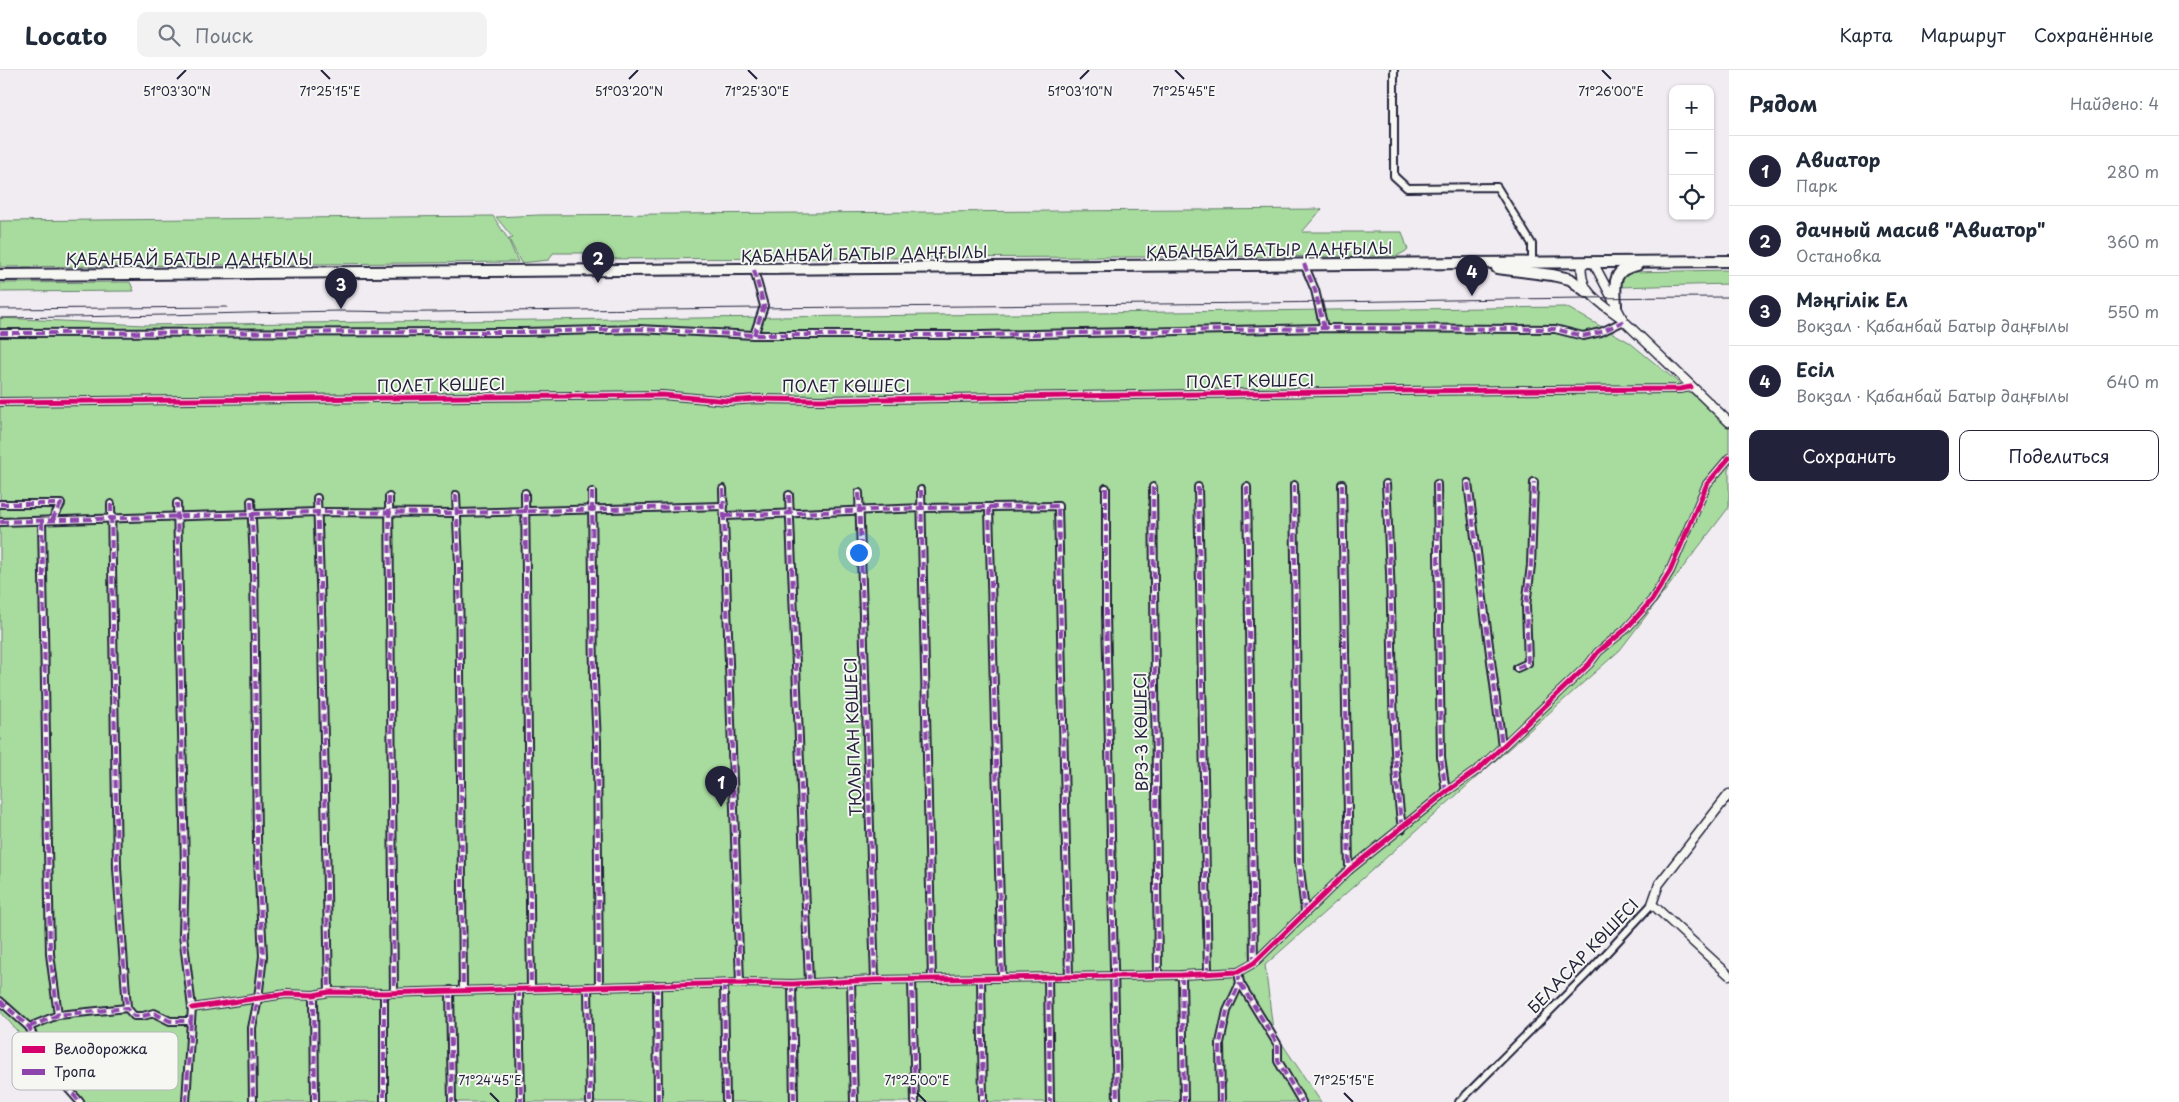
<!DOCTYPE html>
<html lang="ru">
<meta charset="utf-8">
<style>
:root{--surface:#fff;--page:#f2f2f3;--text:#1f2937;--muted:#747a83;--line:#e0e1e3;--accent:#22223b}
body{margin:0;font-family:"Playpen Sans",sans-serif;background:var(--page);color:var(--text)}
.controls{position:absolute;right:15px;top:15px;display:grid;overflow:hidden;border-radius:10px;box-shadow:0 1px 4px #0004}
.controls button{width:45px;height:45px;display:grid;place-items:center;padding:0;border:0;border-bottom:1px solid var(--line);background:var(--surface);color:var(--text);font:25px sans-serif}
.you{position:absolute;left:858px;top:482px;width:18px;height:18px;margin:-12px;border:4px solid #fff;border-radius:50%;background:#1a73e8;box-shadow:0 0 0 8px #1a73e833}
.badge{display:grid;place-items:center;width:32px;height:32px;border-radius:50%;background:var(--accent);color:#fff;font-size:16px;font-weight:700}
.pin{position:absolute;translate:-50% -41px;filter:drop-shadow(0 1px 2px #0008)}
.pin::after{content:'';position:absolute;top:26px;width:18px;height:15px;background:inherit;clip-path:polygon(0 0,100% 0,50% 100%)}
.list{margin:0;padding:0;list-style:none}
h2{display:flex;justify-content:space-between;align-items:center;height:65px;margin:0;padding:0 20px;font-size:21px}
h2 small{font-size:16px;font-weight:400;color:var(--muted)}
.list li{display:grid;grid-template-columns:32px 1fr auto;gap:15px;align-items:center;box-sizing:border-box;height:70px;padding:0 20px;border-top:1px solid var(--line)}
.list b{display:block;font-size:19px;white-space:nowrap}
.list p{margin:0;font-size:16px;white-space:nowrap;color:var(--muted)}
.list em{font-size:16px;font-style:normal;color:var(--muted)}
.actions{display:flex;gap:10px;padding:15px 20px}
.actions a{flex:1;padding:11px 0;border:1px solid var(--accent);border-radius:10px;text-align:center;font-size:18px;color:var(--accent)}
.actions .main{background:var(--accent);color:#fff}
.icon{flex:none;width:28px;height:28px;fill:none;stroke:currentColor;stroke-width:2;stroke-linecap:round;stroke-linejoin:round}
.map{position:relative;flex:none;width:1729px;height:1032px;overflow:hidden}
header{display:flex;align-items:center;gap:30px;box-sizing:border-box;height:70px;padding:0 25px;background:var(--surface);border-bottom:1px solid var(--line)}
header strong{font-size:24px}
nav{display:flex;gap:28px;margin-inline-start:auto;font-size:18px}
.search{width:350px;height:45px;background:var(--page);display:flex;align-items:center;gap:12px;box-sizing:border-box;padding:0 18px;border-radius:10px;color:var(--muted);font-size:19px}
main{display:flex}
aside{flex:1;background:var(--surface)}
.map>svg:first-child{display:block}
.green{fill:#a8dc9e;stroke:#657f6c}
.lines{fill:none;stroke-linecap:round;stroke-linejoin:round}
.minor-casing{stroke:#22223b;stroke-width:10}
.tertiary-casing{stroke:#22223b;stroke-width:11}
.primary-casing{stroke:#22223b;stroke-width:14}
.minor{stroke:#f6f6f2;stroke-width:6}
.tertiary{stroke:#f6f6f2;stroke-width:8}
.primary{stroke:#f6f6f2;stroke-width:10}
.tram{stroke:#22223b;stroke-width:1}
.quiet{stroke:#8e44ad;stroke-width:4;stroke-dasharray:8 4;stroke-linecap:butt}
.cycleway-casing{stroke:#f6f6f2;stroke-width:8}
.cycleway{stroke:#d6006c;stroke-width:5}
.ticks{fill:none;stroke:#22223b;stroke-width:2}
.labels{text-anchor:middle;stroke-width:4;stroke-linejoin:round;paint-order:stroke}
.street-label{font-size:16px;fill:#22223b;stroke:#f6f6f2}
.key{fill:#f6f6f2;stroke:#b6b6bb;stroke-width:1}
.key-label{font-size:14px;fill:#22223b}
.ticks-label{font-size:12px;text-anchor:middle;fill:#22223b;stroke:#f6f6f2;stroke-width:4;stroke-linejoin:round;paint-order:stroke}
</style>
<header>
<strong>Locato</strong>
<div class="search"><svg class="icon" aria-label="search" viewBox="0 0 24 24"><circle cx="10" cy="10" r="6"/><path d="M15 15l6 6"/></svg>Поиск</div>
<nav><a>Карта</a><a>Маршрут</a><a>Сохранённые</a></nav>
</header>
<main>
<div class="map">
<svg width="1729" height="1032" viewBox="0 0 1729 1032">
<rect width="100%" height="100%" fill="#f1ecf2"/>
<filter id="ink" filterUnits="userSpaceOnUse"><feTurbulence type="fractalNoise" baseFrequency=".02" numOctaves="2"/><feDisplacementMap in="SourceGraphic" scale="10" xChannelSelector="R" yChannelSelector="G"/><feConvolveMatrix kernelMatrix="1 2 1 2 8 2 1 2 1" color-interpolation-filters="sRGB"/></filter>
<g filter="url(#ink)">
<g class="green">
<polygon points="1322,139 1302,162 1402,162 1408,180 1397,186 584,189 584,183 553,183 549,190 521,193 509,169 513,168 496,147 540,145"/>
<polygon points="493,146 508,169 518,192 0,197 0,151"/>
<polygon points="1729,200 1729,214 1618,217 1620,209 1632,202"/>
<polygon points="130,212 134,221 0,222 0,213"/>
<polygon points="1566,237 1629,272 1729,354 1729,437 1620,580 1265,895 1273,960 1321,1032 78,1032 0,941 0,248 144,255"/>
</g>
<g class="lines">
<defs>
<g id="minor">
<polyline points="1394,0 1394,106 1407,118 1497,117 1532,174 1532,192"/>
<polyline points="1304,194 1315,220 1324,258"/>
<polyline points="754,200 764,236 754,265"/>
<polyline points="0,263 524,262 639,259 754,265 981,265 1324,258 1555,259 1583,266 1601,262 1624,251"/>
<polyline points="0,332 662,325 728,331 757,329 820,330 1393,321 1680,319 1691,317"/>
<polyline points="1468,413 1502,676"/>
<polyline points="1342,414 1349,800"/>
<path d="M1386 414C1389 468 1391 522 1392 575 1393 637 1394 698 1402 759"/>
<polyline points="1437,414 1441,687 1446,722"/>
<polyline points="1294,415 1299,791 1305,841"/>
<polyline points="1153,417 1158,905"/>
<polyline points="1198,417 1208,903"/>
<polyline points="1247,417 1254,893"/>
<polyline points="1106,418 1106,543 1117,1032"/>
<polyline points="723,419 740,913"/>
<polyline points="921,420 932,909"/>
<polyline points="592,422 594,612 597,672 599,916"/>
<polyline points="525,423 531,918"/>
<polyline points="859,423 875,910"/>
<polyline points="456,425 459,495 463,920"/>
<polyline points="789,425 809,912"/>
<polyline points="389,427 394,922"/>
<polyline points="317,428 322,569 329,922"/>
<polyline points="251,431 254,490 257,771 263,886 258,929 252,958 253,1032"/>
<polyline points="0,434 61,434 52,450"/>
<polyline points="111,434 117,798 127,938"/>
<polyline points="989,438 1002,908"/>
<polyline points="725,446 923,438 1058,436 1069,907"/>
<polyline points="42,451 50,884 58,945"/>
<polyline points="0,452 318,442 457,443 724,436"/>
<polyline points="1517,598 1528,593 1526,536 1531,495 1534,412"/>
<polyline points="1238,902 1240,913 1278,975 1278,991 1302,1032"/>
<polyline points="1182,905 1184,1032"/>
<polyline points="1048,908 1050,1032"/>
<polyline points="981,909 983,1032"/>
<polyline points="912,910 915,1032"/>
<polyline points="851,911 854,1032"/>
<polyline points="724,914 726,1032"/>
<polyline points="792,914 794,1032"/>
<polyline points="657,915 658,1032"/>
<polyline points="588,917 590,1032"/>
<polyline points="519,919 521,1032"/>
<polyline points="450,920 452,1032"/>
<polyline points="384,923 384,1032"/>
<polyline points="314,925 315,1032"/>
<polyline points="0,931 29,957 47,995 80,1032"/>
<polyline points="192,938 286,924 314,925 329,922 384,923 740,913 792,914 875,910 1182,905 1238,902 1254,893 1349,800 1446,722 1480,698 1589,594 1598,582 1626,559 1652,530 1670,501 1707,414 1729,388"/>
<polyline points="29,957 58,945 127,938 134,946 143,946 154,943 170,951 191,951 192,938 183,865 185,797 177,433"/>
<polyline points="186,1032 191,951"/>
<polyline points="1221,1032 1220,973 1227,941 1240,913"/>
<polyline points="1459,1032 1587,904 1652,834"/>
</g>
<g id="tertiary">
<path d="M1582 192C1578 223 1599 231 1621 248"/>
<polyline points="1593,192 1624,251 1729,352"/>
<polyline points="1729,724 1659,814 1652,834 1729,905"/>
</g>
<g id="primary">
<polyline points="1497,198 1552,205 1570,209 1587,222"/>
<polyline points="0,205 1729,191"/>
<path d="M1616 236C1615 214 1611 200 1637 195"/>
</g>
</defs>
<use href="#minor" class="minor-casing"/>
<use href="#tertiary" class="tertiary-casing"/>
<use href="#primary" class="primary-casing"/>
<use href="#minor" class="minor"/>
<use href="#tertiary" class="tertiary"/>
<use href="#primary" class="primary"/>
<g class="tram">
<polyline points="0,239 227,237"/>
<path d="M0 248C113 247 226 243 339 241 371 241 403 243 434 242 675 238 915 237 1156 234 1347 233 1538 227 1729 227"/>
</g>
<g class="quiet">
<polyline points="1304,194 1315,220 1324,258"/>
<polyline points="754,200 764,236 754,265"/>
<polyline points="0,263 524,262 639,259 754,265 981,265 1324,258 1555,259 1583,266 1601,262 1624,251"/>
<polyline points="1468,413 1502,676"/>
<polyline points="1342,414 1349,800"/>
<path d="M1386 414C1389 468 1391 522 1392 575 1393 637 1394 698 1402 759"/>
<polyline points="1437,414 1441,687 1446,722"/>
<polyline points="1294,415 1299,791 1305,841"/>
<polyline points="1153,417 1158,905"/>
<polyline points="1198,417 1208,903"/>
<polyline points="1247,417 1254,893"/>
<polyline points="1106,418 1106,543 1117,1032"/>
<polyline points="723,419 740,913"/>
<polyline points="921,420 932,909"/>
<polyline points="592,422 594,612 597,672 599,916"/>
<polyline points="525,423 531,918"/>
<polyline points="859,423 875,910"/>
<polyline points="456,425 459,495 463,920"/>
<polyline points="789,425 809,912"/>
<polyline points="389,427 394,922"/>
<polyline points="317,428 322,569 329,922"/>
<polyline points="251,431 254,490 257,771 263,886 258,929 252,958 253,1032"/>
<polyline points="0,434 61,434 52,450"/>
<polyline points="111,434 117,798 127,938"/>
<polyline points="989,438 1002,908"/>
<polyline points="725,446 923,438 1058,436 1069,907"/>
<polyline points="42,451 50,884 58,945"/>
<polyline points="0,452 318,442 457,443 724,436"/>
<polyline points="1517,598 1528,593 1526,536 1531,495 1534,412"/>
<polyline points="1238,902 1240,913 1278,975 1278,991 1302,1032"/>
<polyline points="1182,905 1184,1032"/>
<polyline points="1048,908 1050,1032"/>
<polyline points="981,909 983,1032"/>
<polyline points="912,910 915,1032"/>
<polyline points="851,911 854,1032"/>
<polyline points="724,914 726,1032"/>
<polyline points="792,914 794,1032"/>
<polyline points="657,915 658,1032"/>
<polyline points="588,917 590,1032"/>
<polyline points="519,919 521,1032"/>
<polyline points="450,920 452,1032"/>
<polyline points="384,923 384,1032"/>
<polyline points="314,925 315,1032"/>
<polyline points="0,931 29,957 47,995 80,1032"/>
<polyline points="29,957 58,945 127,938 134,946 143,946 154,943 170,951 191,951 192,938 183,865 185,797 177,433"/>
<polyline points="186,1032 191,951"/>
<polyline points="1221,1032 1220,973 1227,941 1240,913"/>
</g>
<defs>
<g id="cycleway">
<polyline points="0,332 662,325 728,331 757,329 820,330 1393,321 1680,319 1691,317"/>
<polyline points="192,938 286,924 314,925 329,922 384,923 740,913 792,914 875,910 1182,905 1238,902 1254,893 1349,800 1446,722 1480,698 1589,594 1598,582 1626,559 1652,530 1670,501 1707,414 1729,388"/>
</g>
</defs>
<use href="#cycleway" class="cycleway-casing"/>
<use href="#cycleway" class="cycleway"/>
</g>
</g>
<path class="ticks" d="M321 0 330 9M748 0 757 9M1175 0 1184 9M1602 0 1611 9M177 9 186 0M629 9 638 0M1080 9 1089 0M490 1023 499 1032M917 1023 926 1032M1344 1023 1353 1032"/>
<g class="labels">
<g class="street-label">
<text transform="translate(1269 180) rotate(-1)" y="6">ҚАБАНБАЙ БАТЫР ДАҢҒЫЛЫ</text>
<text transform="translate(864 184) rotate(-1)" y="6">ҚАБАНБАЙ БАТЫР ДАҢҒЫЛЫ</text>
<text x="189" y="195">ҚАБАНБАЙ БАТЫР ДАҢҒЫЛЫ</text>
<text transform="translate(1250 311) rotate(-1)" y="6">ПОЛЕТ КӨШЕСІ</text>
<text transform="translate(441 315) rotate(-1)" y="6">ПОЛЕТ КӨШЕСІ</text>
<text x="846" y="322">ПОЛЕТ КӨШЕСІ</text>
<text transform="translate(1141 662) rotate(-91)" y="6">ВРЗ-3 КӨШЕСІ</text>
<text transform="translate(853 667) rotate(-92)" y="6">ТЮЛЬПАН КӨШЕСІ</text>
<text transform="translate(1583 886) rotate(-46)" y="6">БЕЛАСАР КӨШЕСІ</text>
</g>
</g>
<rect x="12" y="962" width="166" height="58" rx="8" class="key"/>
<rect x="22" y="976" width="23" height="7" fill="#d6006c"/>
<rect x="22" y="999" width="23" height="6" fill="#8e44ad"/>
<g class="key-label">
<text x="54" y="984">Велодорожка</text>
<text x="54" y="1007">Тропа</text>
</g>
<g class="ticks-label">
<text x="757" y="26">71°25'30"E</text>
<text x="1611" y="26">71°26'00"E</text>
<text x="330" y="26">71°25'15"E</text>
<text x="629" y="26">51°03'20"N</text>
<text x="1080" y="26">51°03'10"N</text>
<text x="1184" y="26">71°25'45"E</text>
<text x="177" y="26">51°03'30"N</text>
<text x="490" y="1015">71°24'45"E</text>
<text x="917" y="1015">71°25'00"E</text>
<text x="1344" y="1015">71°25'15"E</text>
</g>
</svg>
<div class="controls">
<button>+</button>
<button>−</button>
<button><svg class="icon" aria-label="locate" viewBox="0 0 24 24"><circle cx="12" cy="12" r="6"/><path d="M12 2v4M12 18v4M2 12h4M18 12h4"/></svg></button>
</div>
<div class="you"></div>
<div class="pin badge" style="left:721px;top:737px">1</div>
<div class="pin badge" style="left:598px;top:213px">2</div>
<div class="pin badge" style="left:341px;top:239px">3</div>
<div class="pin badge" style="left:1472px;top:226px">4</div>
</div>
<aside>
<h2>Рядом<small>Найдено: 4</small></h2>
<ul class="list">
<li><span class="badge">1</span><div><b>Авиатор</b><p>Парк</p></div><em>280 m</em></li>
<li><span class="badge">2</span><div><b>дачный масив &quot;Авиатор&quot;</b><p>Остановка</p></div><em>360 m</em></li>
<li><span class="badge">3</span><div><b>Мәңгілік Ел</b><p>Вокзал · Қабанбай Батыр даңғылы</p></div><em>550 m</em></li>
<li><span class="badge">4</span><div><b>Есіл</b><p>Вокзал · Қабанбай Батыр даңғылы</p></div><em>640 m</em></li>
</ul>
<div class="actions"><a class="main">Сохранить</a><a>Поделиться</a></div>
</aside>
</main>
